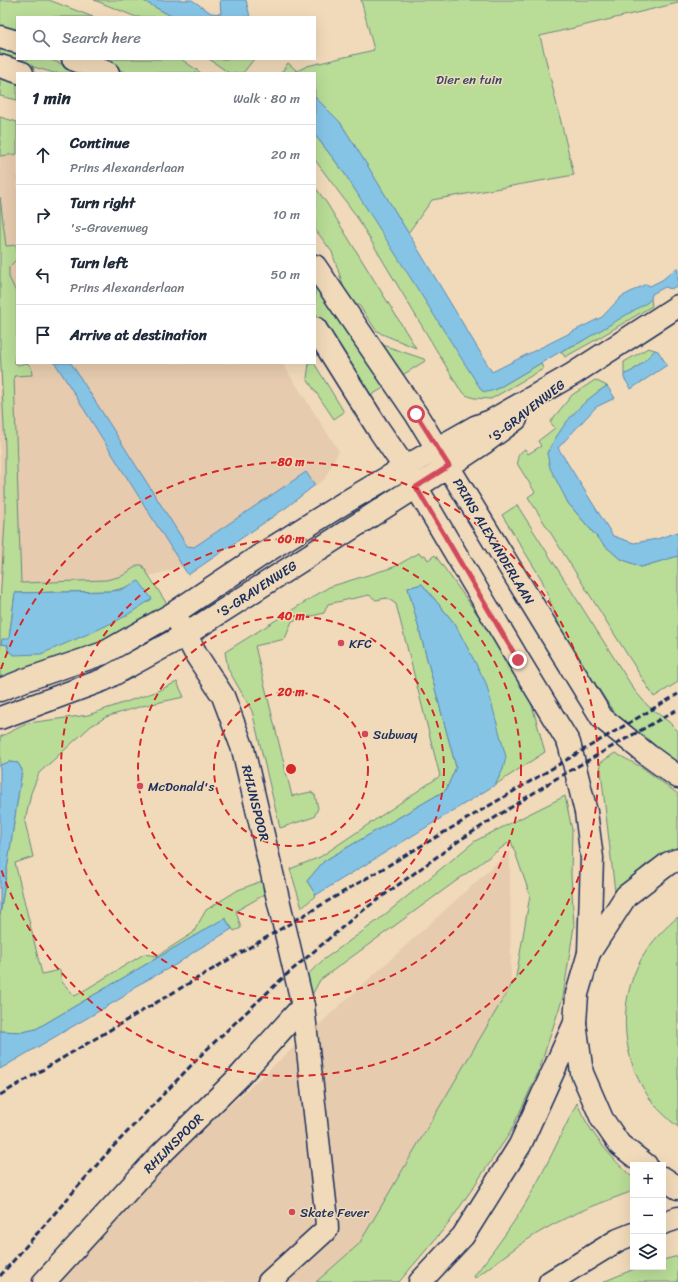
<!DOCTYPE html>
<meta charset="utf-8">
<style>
:root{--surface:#fff;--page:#f6f6f7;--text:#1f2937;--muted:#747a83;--line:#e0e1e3}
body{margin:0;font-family:Sriracha,sans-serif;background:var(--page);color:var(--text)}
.controls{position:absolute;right:12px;bottom:12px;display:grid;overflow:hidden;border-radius:0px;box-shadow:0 4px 16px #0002}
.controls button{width:36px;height:36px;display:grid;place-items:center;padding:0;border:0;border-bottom:1px solid var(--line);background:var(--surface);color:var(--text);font:20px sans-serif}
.stop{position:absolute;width:12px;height:12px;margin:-9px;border:3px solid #d1495b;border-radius:50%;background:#fff}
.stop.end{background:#d1495b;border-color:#fff;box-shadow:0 1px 4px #0008}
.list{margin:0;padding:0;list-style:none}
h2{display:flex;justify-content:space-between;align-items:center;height:52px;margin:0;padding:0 16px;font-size:17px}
h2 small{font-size:13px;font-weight:400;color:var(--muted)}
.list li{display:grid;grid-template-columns:26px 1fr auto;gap:12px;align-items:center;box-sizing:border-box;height:60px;padding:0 16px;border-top:1px solid var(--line)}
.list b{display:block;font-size:15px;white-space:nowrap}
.list p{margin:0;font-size:13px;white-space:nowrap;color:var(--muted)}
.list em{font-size:13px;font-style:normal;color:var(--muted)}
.icon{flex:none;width:22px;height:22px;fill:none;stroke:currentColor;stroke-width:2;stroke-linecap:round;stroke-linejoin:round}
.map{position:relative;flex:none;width:678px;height:1282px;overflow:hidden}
.search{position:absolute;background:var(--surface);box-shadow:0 4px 16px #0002;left:16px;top:16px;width:300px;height:44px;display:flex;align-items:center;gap:10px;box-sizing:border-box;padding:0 14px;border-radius:0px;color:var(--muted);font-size:15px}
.panel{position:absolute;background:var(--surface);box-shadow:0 4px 16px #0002;left:16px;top:72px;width:300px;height:292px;border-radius:0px}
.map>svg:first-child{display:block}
.built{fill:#e6cbae}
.green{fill:#b9dc97;stroke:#6a867a;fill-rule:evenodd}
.water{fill:#86c4e6;stroke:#5b88b0}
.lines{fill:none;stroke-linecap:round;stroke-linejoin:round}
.minor-casing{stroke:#1b2f5e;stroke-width:25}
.major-casing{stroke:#1b2f5e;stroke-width:25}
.highway-casing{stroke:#1b2f5e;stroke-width:25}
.minor{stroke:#f1daba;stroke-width:22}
.major{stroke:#f1daba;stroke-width:22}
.highway{stroke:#f1daba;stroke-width:22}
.rail{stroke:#1b2f5e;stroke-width:3;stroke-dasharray:6 3;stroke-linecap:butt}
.route{stroke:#d1495b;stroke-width:5}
.ring{fill:none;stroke:#d62828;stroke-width:2;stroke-dasharray:7 5}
.poi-dot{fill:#d1495b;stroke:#f1daba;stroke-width:1.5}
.labels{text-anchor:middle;stroke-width:3;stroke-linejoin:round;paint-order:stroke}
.park-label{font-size:13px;fill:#334967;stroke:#f1daba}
.street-label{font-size:13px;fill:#1b2f5e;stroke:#f1daba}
.poi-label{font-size:13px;fill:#1b2f5e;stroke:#f1daba;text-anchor:start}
.centre{fill:#d62828;stroke:#f1daba;stroke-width:2}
.ring-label{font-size:12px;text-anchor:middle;font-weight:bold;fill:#d62828;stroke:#f1daba;stroke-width:3;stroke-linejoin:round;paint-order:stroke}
</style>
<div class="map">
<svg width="678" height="1282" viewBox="0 0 678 1282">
<rect width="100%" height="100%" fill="#f1daba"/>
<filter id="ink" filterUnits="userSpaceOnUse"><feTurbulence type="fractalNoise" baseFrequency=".025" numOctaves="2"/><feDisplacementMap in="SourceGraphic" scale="8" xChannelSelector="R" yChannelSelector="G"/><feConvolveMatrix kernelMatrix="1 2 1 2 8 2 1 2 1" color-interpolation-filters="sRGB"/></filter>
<g filter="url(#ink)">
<g class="built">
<polygon points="0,129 17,130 17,363 282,363 339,451 324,480 192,564 92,592 7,593 5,527 0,603"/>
<polygon points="510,851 511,1010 344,1282 46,1282 161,1168"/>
</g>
<g class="green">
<polygon points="0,0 49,0 93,17 17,17 17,32 0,28"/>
<polygon points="94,0 142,0 173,17 136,17"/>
<polygon points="361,0 678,0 678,3 540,36 574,175 432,200 408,233 340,122 315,97 315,73 281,73 288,63 297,71 307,66 374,50"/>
<polygon points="0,46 17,50 17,59 48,59 88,73 54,73 0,57"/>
<polygon points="96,59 181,59 201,73 127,73"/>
<polygon points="209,59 254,59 243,73 229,73"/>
<polygon points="0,76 17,80 17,100 0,96"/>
<polygon points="0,117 17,122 17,154 0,156"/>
<polygon points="315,135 343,171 495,390 541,363 543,369 491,399 474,398 466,395 459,388 355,214 315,160"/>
<polygon points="315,187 326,202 416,348 382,334 376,330 359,305 352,304 346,294 332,252 315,229"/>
<path d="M0 197 6 246 17 245V259L9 267V277L17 294V352H16L14 362 18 365 27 363 31 367 32 375 14 376 21 583 106 580 122 576 138 565H142L167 604 98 645 0 680V603L5 521V447L0 348ZM127 587 8 651V645L1 644 9 639 15 593 112 591Z"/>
<polygon points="315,279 387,386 368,397 315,312"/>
<polygon points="651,299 652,306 592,342 565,357 561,351 579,343"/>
<polygon points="380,344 424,359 425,361 401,376"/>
<polygon points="648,348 655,350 646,360 628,374 624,374 624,362"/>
<polygon points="309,363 314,363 344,412 334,419 307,379"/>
<path d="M595 380 607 386C579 403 563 425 547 453L568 503 602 543 619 558 641 567 678 556V682L654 697 528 497 535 492 518 465C516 457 519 453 525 449L528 454 541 446 538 441 555 428 550 422 572 395Z"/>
<polygon points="517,505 635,691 648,706 669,722 678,731 678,769 615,714 562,632 542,580 502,515"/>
<polygon points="419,553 421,556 425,555 428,560 435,555 503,650 528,691 545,752 495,785 503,769 455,624 422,584 408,588 456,767 446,790 324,861 307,881 316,895 302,908 290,869 320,857 440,776 396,604 387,598 376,600 369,595 328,604 324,613 292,621 285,639 255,646 292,796 311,792 315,795 318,808 314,817 280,828 252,711 228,669 225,652 329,587 394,567"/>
<polygon points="177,682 184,697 142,706 106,717 91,726 39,773 31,793 25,822 33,857 15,863 42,974 60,970 62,982 75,996 144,954 157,956 193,933 206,910 238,890 262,881 264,895 236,911 241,928 234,931 225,918 36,1029 23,1032 1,1031 0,1031 0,915 22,770 18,763 9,762 1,765 0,768 0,737 28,723 88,715 155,692"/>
<polygon points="615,753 643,768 678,794 678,847 647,864 615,892 600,763"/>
<polygon points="565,796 572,830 571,875 574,926 563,997 538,1073 510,1133 449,1223 399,1282 316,1282 359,1244 516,977 530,895 511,841 320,980 305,1008 300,982 323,960 377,921 475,841"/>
<path d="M678 917V1127C667 1118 656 1108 648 1096 619 1054 617 993 647 950 656 937 666 927 678 917Z"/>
<path d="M577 1103C589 1132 610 1157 633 1178V1191C603 1202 573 1213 545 1229 520 1243 498 1261 475 1278L474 1276C492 1253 510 1229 525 1204 545 1171 560 1136 577 1103Z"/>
<polygon points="678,1256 678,1282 603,1282 639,1267 663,1267 663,1260"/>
</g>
<g class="water">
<polygon points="142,0 192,0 211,13 221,14 220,0 246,0 250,17 173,17"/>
<polygon points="315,97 340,122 369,168 492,372 602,317 621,297 646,284 650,286 662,280 678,267 678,285 671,289 665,287 652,294 651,299 648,302 579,343 565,349 495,390 487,392 482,391 343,171 315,135"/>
<path d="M655 350 658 351 667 365 631 389 624 378V374C634 373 648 357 655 350Z"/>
<polygon points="53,363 71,363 187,546 194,547 306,472 315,485 287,507 188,575 55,363"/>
<path d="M607 386 615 398 596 407 558 448 613 536 634 543 657 539 678 532V556L641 567 619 558 602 543 568 503 550 468 547 453C562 425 579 403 607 386Z"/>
<polygon points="139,581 152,599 124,617 95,631 41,654 14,655 8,651 8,645 1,644 2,639 9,639 15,593 112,591 120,590"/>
<polygon points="422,584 455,624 486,683 506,757 503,769 495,785 316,895 307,881 324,861 446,790 456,767 408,588"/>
<polygon points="9,762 18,763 22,770 0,915 0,765"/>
<polygon points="225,918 232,929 195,951 177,964 134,987 123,997 0,1069 0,1031 23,1032 36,1029"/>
</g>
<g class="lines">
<defs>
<g id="minor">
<polyline points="174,613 197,656 223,696 243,749 303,1006 326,1211 327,1229 269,1282"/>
<polyline points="0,690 25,680 104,653 174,613 264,553 344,503 438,448 475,427 491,421 573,374 678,306"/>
<polyline points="0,718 103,680 185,635 449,466 485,442 516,419"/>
<polyline points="44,1282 161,1154 238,1078 303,1006"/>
</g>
<g id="major">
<polyline points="0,37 17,42"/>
<polyline points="73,59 108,73"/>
<polyline points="0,66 22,73"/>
<polyline points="315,266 416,414 602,718 649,756 678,777"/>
<polyline points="315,328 377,427 405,468 518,659 569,743 586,812 592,858 589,953"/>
<polyline points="646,1165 620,1145 602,1119 582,1073 575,1023 577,994 589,953 626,896 669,863 678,860"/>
<polyline points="663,1178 678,1188"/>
</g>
<g id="highway">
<polyline points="663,1223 678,1218"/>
<polyline points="420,1282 463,1236 520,1145 575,1023"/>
<polyline points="550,1282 618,1240 633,1234"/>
</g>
</defs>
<use href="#minor" class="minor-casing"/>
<use href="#major" class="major-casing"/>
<use href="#highway" class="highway-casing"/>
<use href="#minor" class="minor"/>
<use href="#major" class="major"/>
<use href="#highway" class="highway"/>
<g class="rail">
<polyline points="0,1095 678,694"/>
<polyline points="0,1276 109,1151 204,1052 286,975 358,914 460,840 557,778 678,709"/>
</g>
</g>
</g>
<g class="lines" filter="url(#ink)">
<polyline class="route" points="416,414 449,466 416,487 518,660"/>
</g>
<g class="ring">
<circle cx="291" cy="769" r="77"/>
<circle cx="291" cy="769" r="153"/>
<circle cx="291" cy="769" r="230"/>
<path d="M1 669A307 307 0 1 1 1 869"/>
</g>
<g class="poi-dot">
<circle cx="341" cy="643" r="4"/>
<circle cx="365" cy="734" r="4"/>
<circle cx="140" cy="786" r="4"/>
<circle cx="292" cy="1212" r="4"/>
</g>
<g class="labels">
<g class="park-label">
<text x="469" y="84">Dier en tuin</text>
</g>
<g class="street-label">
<text transform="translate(526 411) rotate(-38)" y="5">'S-GRAVENWEG</text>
<text transform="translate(494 541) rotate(59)" y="5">PRINS ALEXANDERLAAN</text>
<text transform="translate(256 589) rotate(-33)" y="5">'S-GRAVENWEG</text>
<text transform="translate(256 803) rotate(76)" y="5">RHIJNSPOOR</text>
<text transform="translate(173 1143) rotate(-45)" y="5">RHIJNSPOOR</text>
</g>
<g class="poi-label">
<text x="349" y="648">KFC</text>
<text x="373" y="739">Subway</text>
<text x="148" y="791">McDonald's</text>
<text x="300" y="1217">Skate Fever</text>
</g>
</g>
<circle cx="291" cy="769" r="6" class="centre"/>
<g class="ring-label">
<text x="291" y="466">80 m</text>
<text x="291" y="543">60 m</text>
<text x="291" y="620">40 m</text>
<text x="291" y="696">20 m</text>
</g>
</svg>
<div class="controls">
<button>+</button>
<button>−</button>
<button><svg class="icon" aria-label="layers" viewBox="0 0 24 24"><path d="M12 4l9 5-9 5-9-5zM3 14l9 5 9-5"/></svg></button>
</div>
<div class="stop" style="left:416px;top:414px"></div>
<div class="stop end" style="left:518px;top:660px"></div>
<div class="search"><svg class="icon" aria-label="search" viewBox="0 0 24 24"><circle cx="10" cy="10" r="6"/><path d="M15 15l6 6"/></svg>Search here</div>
<section class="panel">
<h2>1 min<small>Walk · 80 m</small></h2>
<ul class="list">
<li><svg class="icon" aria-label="ahead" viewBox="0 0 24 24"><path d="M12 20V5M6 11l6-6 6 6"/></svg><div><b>Continue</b><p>Prins Alexanderlaan</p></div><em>20 m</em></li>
<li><svg class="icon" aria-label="right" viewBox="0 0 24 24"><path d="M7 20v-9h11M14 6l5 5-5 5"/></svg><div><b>Turn right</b><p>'s-Gravenweg</p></div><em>10 m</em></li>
<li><svg class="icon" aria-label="left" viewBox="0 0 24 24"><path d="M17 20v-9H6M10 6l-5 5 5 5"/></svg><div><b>Turn left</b><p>Prins Alexanderlaan</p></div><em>50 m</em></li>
<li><svg class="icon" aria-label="arrive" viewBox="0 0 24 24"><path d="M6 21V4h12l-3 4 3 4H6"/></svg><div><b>Arrive at destination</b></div></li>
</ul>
</section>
</div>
